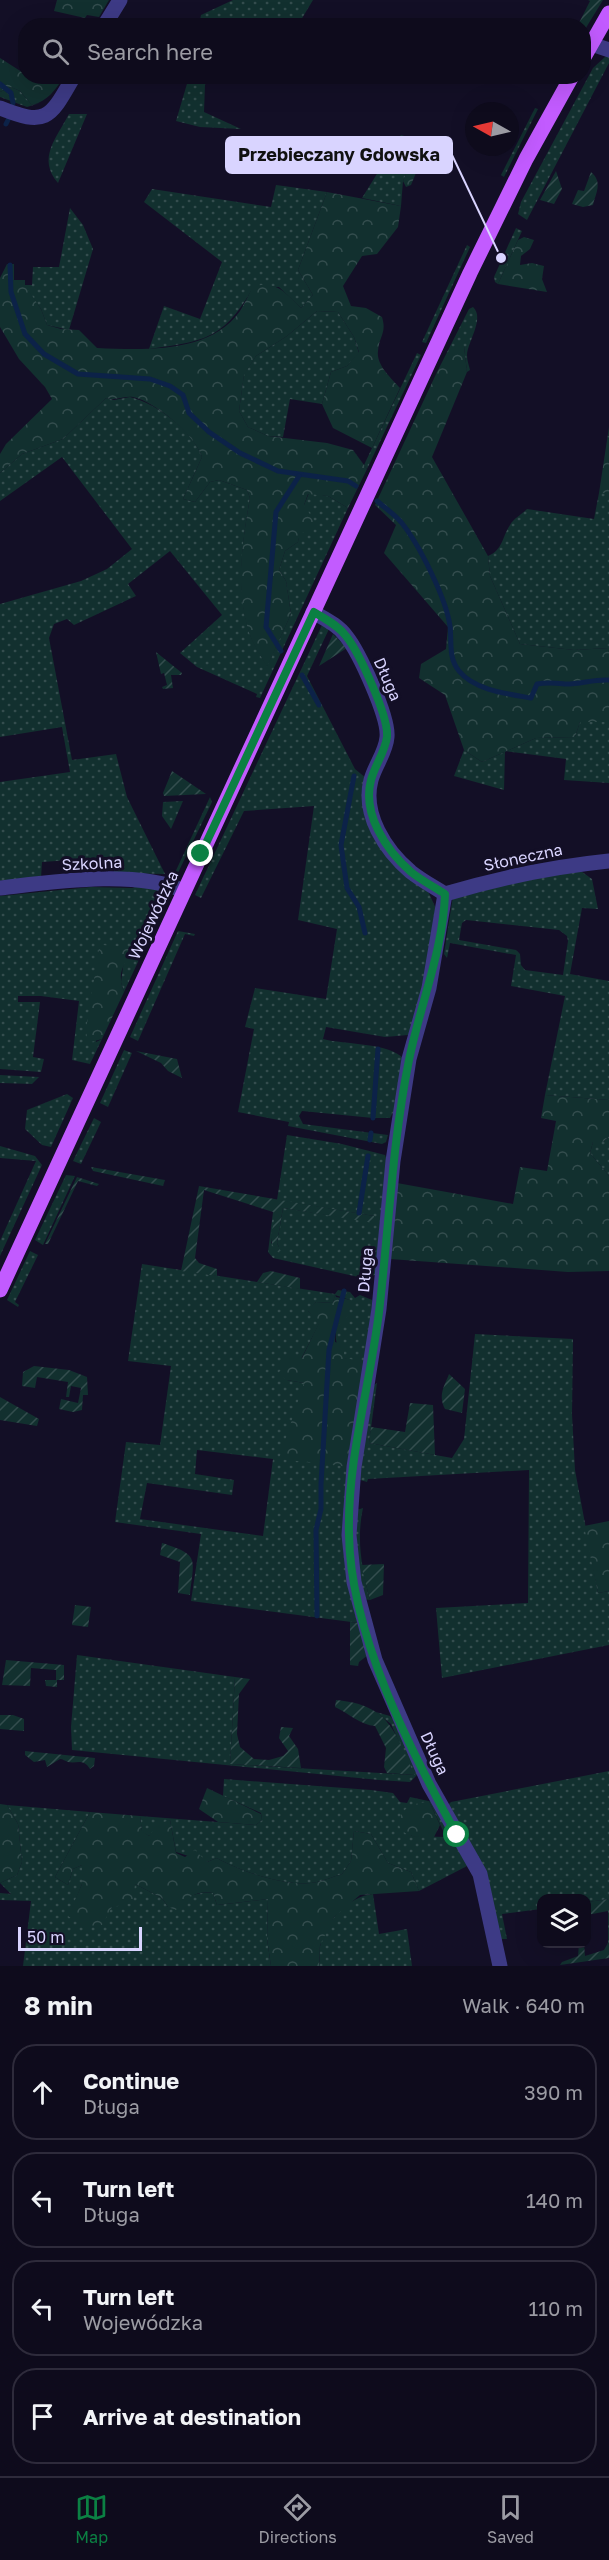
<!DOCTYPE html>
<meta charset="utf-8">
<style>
:root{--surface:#0e0b1c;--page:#171425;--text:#f1f3f6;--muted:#9b9ba3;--line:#2e2b3b;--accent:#0b8043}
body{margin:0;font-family:"Golos Text",sans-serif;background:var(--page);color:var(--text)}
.controls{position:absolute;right:18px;bottom:18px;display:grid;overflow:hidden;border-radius:12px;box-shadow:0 6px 24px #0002}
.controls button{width:54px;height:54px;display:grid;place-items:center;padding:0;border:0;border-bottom:2px solid var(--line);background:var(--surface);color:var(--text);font:30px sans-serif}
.compass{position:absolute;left:465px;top:102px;width:54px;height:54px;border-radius:50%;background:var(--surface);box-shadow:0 6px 24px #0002;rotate:278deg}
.scale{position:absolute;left:18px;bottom:15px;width:124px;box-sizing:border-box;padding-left:6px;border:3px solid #d9d4ff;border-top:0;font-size:16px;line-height:21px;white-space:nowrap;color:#d9d4ff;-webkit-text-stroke:4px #130f26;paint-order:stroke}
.stop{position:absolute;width:18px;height:18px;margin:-14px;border:4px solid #0b8043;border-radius:50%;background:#fff}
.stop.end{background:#0b8043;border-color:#fff;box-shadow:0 2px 6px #0008}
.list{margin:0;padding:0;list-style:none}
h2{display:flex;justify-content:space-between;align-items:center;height:78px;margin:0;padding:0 24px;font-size:26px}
h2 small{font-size:20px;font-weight:400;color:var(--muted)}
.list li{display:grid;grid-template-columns:39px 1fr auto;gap:18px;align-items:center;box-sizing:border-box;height:96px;margin:0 12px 12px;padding:0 12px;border:2px solid var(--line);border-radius:24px}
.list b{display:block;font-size:22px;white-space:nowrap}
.list p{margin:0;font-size:20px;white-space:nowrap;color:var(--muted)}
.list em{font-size:20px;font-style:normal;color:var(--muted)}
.icon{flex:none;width:33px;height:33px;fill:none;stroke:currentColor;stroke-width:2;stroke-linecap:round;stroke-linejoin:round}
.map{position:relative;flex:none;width:609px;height:1966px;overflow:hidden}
.search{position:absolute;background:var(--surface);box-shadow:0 6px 24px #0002;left:18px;right:18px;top:18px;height:66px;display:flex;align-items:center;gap:15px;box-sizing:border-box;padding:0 21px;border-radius:24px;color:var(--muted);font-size:22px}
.sheet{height:510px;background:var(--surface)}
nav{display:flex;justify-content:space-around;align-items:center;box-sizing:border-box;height:84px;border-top:2px solid var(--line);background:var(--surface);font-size:16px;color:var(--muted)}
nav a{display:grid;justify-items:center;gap:3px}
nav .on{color:var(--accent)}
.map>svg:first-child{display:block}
.grass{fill:url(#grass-dots);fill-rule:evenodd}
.forest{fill:url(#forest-crowns)}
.garden{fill:url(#garden-furrows)}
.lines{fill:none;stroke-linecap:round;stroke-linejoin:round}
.stream{stroke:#0c2248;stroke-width:5}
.minor{stroke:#3d3a85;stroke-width:15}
.major{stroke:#c25bff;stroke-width:15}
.route{stroke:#0b8043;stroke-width:8}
.labels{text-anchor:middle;stroke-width:6;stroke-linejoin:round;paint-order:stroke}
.street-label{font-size:16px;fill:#d9d4ff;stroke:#130f26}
.leader{fill:none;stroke:#d9d4ff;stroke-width:2}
.callout-dot{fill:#d9d4ff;stroke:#130f26;stroke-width:2}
.callout{fill:#d9d4ff;stroke:#d9d4ff;stroke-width:2}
.callout-label{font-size:18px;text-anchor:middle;font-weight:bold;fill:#111}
</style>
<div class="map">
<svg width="609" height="1966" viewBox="0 0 609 1966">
<defs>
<pattern id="grass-dots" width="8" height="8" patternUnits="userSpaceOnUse" patternTransform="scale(1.5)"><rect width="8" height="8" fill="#12302f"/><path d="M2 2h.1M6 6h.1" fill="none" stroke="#344d4e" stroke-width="1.8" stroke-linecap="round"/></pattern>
<pattern id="forest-crowns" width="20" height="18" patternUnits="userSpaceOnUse" patternTransform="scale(1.5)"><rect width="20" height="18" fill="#12302f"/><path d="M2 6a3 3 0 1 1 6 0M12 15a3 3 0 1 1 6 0" fill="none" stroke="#344d4e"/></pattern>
<pattern id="garden-furrows" width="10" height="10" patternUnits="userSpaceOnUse" patternTransform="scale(1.5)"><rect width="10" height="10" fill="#12302f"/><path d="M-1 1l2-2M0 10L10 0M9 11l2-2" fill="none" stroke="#344d4e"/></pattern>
</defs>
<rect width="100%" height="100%" fill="#130f26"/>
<g class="grass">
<polygon points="233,0 313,0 298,25 199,25 201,15"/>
<polygon points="606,56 609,57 609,63 527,220 518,214 521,202 593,68"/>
<polygon points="189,77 209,77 205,85 204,112 241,129 200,127 176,121"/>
<polygon points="11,87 20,91 32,105 40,103 27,107 0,97 0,92"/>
<polygon points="535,108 538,109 504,177 501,175"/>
<path d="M69 114H87L58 183C37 158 56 139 69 114Z"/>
<polygon points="401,135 421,141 403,181 401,206 362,198"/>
<path d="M276 185 327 192 298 270 313 295 301 308 279 287 254 286C224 339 206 341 149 349L164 306 200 319 222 262 144 202 152 189 271 207Z"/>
<polygon points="70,208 83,225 93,249 69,330 47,325 41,309 24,285 32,285 33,267 59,267"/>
<polygon points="516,228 522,231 498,284 495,282 494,277"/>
<polygon points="467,245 470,247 426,343 422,342"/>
<path d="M473 307C485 318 468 341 467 355 467 361 469 365 470 370L467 372 464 346 437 372 469 309Z"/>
<polygon points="317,311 338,312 354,337 359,353 347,366 331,372 322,404 290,399 283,437 268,436 248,427 239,411 244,374 256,356 287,336"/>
<polygon points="417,353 421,355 367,469 364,465"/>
<path d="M130 397C156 403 193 431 202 457L183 499 195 502 210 482 219 480 247 490 250 498C242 543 235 593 251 637 255 647 262 657 267 666L291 614 286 581 279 570 285 551 298 542 304 505 309 493 328 496 348 508 260 698 256 697 257 694 197 667 180 653 222 615 170 551 128 584 136 596 74 625 67 619 54 624 49 638 72 760 116 754 127 797 165 874 114 873 113 857 42 862 41 878 0 883V782L70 772 62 727 0 737V604L81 581 107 569 132 549 62 457 0 501V473L22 454 63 439 106 398 114 400Z"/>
<path d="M599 493H609V648L574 650 520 644 490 576 488 556C503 550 502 537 510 525 513 519 522 514 527 509L594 519Z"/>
<path d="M322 625 329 629 307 676 355 769 366 778 370 815 427 889 438 913 413 1027 408 1035 385 1037 326 1027 323 1039C345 1045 388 1042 404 1059L395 1109 390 1118H373L302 1111 299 1116 303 1124 388 1135 386 1142 382 1144 288 1126 289 1122 238 1112 254 1029 245 1027 255 988 326 999 337 929 298 920 314 806 244 811 201 898 195 895Z"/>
<polygon points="580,722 609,722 609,783 564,780 566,759 505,751 504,790 454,776 464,750 482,762 536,738 575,737"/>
<polygon points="210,797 212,802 176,877 173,877"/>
<polygon points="183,801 171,829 162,816 163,802"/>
<path d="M578 869 592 879 598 909 582 908 570 974 609 981V1100L545 1095 565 996 511 986 516 955 450 943 447 958 444 954 453 896ZM466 920 559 930 567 936 568 941 563 975 525 970 521 965 520 954 516 950 459 940 462 923Z"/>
<polygon points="140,884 170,893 124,992 121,982 124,960 99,949 96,1042 102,1039 90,1064 72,1060 79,1001 41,996 18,996 18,1002 40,1002 33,1057 44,1059 41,1072 0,1069 0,896 91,887 133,888"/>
<polygon points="178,931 195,934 194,936 185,934 138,1041 130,1037"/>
<polygon points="124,1050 132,1053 108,1107 100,1103"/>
<polygon points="0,1075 39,1077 32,1084 0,1083"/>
<polygon points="67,1094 73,1098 51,1147 42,1145 25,1129 27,1110"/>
<polygon points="94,1118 101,1122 81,1164 73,1161"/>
<polygon points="287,1135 342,1144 385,1155 389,1165 378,1270 375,1275 363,1278 273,1258 268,1252 273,1212 276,1214 271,1243 279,1247 277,1243 283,1208 374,1222 374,1216 277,1200"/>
<polygon points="609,1136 609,1176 590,1153 593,1142 603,1142"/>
<polygon points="0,1146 35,1156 42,1165 0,1256 0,1241 36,1161 0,1158"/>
<polygon points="66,1175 75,1176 43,1245 35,1240"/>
<polygon points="30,1251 38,1255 15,1302 19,1305 18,1307 7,1300"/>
<path d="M142 1264 335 1294 338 1290 350 1292 355 1298 360 1295 372 1300 374 1308 364 1386 351 1360 343 1358C329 1332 337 1324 350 1300L335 1295 333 1303 316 1302 308 1311 320 1322 301 1359 287 1380 304 1383 350 1467 359 1623 191 1601 201 1534 115 1522 126 1442 160 1445 171 1366 128 1361ZM197 1450 273 1459 263 1536 140 1519 147 1483 232 1495 234 1480 195 1474Z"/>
<polygon points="475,1334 573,1339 572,1414 575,1470 598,1593 609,1591 609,1645 442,1678 436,1608 528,1603 529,1470 368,1479 367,1482 357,1479 372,1387 377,1383 369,1443 452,1458 464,1439"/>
<path d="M363 1508C356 1540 362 1569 370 1600L362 1599 354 1511Z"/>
<polygon points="77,1655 235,1677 230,1764 414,1775 391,1724 376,1712 390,1716 396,1722 418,1774 410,1782 379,1780 72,1750 71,1727"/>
<polygon points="609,1771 609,1899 587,1902 586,1898 542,1898 541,1909 502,1914 507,1939 499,1939 447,1806 451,1802"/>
<path d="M224 1779 371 1790 393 1793 400 1802 407 1803 410 1797 433 1802 469 1865 419 1891 411 1872 388 1863 371 1834 354 1831 351 1861 342 1874C332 1877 321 1882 311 1883 285 1886 239 1871 217 1858L207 1862 176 1852 170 1820 149 1836 142 1832 140 1816 256 1825 262 1820 261 1813 223 1796ZM429 1801 446 1837 411 1836Z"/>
<path d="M7 1805 90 1812 55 1877 68 1885 73 1869 82 1865V1884L69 1916 112 1907 135 1884 162 1898 168 1907C183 1899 195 1891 213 1893L217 1905 268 1899 267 1939 271 1966H23L31 1901 0 1900V1893L11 1894 0 1883 17 1875 22 1862 18 1824Z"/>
<path d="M373 1894 379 1934 407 1929 412 1966H319C320 1960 319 1953 320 1947 323 1923 349 1896 373 1894Z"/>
</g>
<g class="forest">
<polygon points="57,0 109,0 99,17 87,15 85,18 54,11"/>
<path d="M0 58 25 74 26 76 42 81 50 77H64C55 90 48 101 32 105L20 91 11 87 0 92Z"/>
<polygon points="422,144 425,151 411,185 406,187 403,181 419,145"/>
<path d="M327 192 401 206 398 227 377 254 362 256 343 286 351 306 366 308 382 317C387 333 379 336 378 351 376 365 391 378 400 388L372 448 333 428 322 404 331 372 347 366 359 352 354 337 338 312 317 311 287 336 256 356 244 375 239 411 248 427 268 436 327 443 353 450 367 469 348 508 328 496 308 494 304 505 315 522 310 531 300 533 298 542 285 551 279 570 286 581 291 614 267 667C262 657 255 648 251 638 234 593 242 543 250 498L247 490 219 480 210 482 195 502 183 499 202 457C195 435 156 402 133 397 124 396 116 401 106 398L63 439 22 454 0 473V454L6 444 52 399 45 387 19 359 0 327V278L7 264H14V280H25V285L41 309 47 325 61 329 79 330 97 348C143 350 210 354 240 311 245 303 249 294 253 286 279 282 283 291 301 308L313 295 298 270Z"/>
<polygon points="524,237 534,240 530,249 521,256 520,265 532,263 544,266 542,279 547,292 498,284 518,240"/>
<polygon points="457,344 464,346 467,372 432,457 488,556 490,576 520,644 574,650 609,648 609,722 580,722 575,737 536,738 482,762 464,750 445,695 419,678 421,664 446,649 448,627 384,553 396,525 375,505 437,372"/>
<polygon points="609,427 609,493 599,493"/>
<path d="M103 945 124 947 130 950C125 969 116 969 124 992L102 1039 91 1042 87 1038 86 1029 99 949Z"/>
<polygon points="545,1095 609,1100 609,1136 603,1142 593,1142 590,1153 609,1176 609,1271 568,1272 390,1259 397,1183 513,1204 520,1167 547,1171 556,1121 541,1118"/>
<polygon points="335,1294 336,1297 351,1300 346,1321 335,1327 335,1342 344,1345 344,1358 362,1361 364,1370 350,1467 279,1459 304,1383 287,1380 277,1374 282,1369 283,1361 292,1354 302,1358 319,1323 307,1310 316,1302 333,1303"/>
<polygon points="609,1521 609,1591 598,1593 584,1526"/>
<polygon points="207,1788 261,1814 262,1820 256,1825 218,1822 199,1809"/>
<path d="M429 1801 440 1825 434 1837C426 1837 416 1838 409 1835 394 1829 397 1814 410 1806 415 1803 423 1803 429 1801Z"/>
<polygon points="0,1804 7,1805 18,1824 22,1862 17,1875 0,1883"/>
<path d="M90 1812 140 1816 142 1831 149 1836 158 1824 170 1820 176 1853 185 1857 195 1850 207 1862 217 1858C239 1871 285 1886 311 1883 321 1882 332 1877 342 1874L351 1861 354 1831 371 1834 388 1863 411 1872 419 1891 360 1895 334 1917 320 1945 319 1966H271L267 1939 268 1899 217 1905 213 1893C195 1891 188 1897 176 1910L168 1907 162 1898 135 1884 133 1903 112 1907 102 1925 83 1926 68 1916 82 1884V1865L73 1869 68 1885 55 1877Z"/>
</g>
<g class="garden">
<polygon points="588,0 603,0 584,31 584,26 578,25 590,1"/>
<polygon points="556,171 562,189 554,204 540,200"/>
<path d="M591 172C603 182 596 193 593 205L583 207 572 204 578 190 584 191Z"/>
<polygon points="333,634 347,648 319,666"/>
<polygon points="156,652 182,673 181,675 171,675 173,688 163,689 162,687 167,685 164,673 161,674"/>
<polygon points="172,771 206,794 164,796 163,793"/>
<polygon points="136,1051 177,1059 182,1078 168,1071 161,1063"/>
<polygon points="91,1167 165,1180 163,1186 93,1171"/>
<polygon points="77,1177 99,1184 97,1186 78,1181 48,1244 45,1244"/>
<path d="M199 1186 374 1216V1223L283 1208 277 1243 282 1254C265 1246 273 1230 275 1214L273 1212 204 1190 195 1258 199 1263 217 1269V1276L181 1271Z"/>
<polygon points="271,1271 300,1278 300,1289 257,1282 263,1273"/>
<polygon points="34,1366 69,1370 87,1377 88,1395 83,1395 82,1410 73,1412 59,1409 61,1399 78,1403 81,1388 71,1386 69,1397 66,1397 68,1382 37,1377 35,1388 22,1386 23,1372"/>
<path d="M449 1374 465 1389 462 1413 445 1409C438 1395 444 1387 449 1374Z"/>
<polygon points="0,1397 39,1419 37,1426 0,1420"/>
<polygon points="410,1403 433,1405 435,1455 369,1443 371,1427 405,1432"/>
<path d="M162 1543C200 1555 194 1558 190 1595L178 1593 180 1562 160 1555Z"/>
<polygon points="384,1564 383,1595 370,1600 361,1565"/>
<polygon points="75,1605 91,1607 88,1627 72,1625"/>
<polygon points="350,1622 359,1623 368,1655 359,1662 358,1666 350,1665"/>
<polygon points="6,1660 64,1665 64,1680 57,1680 57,1687 46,1686 45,1680 56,1680 56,1670 31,1668 30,1686 2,1685"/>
<polygon points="235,1677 250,1679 239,1694 237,1734 240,1747 254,1759 269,1760 283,1756 288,1751 279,1738 281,1727 293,1728 289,1736 298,1749 301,1768 230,1764"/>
<path d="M336 1700C390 1705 394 1731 415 1775L387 1773 384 1767 386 1748 375 1726C361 1725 348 1713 335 1707Z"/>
<polygon points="0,1715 13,1715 24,1719 24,1731 0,1729"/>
<path d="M25 1751 95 1758 94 1766 90 1769C83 1758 77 1764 68 1762 65 1761 63 1759 60 1759L47 1767 45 1760 34 1762 25 1755Z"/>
<polygon points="609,1899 609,1958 560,1965 562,1962 578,1956 579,1944 584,1944 585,1956 604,1950 608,1943 608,1911 587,1915 587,1902"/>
</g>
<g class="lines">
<g class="stream">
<polyline points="0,84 11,93 13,103"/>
<polyline points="6,124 8,120"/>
<polyline points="10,265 11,292 25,334 44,354 78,374 150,379 170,386 183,395 189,413 209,432 240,453 278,471 348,481 356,486"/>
<path d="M377 501C385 508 394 514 401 522 419 544 446 598 450 626 452 641 448 658 459 671 474 690 508 694 531 698L537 684C548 682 555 683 566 684 581 684 594 679 609 680"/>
<polyline points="281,651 266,627 276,512 299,476"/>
<polyline points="302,675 319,705"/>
<polyline points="354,776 341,845 347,888 359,907 365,933"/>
<polyline points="373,1118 378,1049"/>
<polyline points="370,1140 371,1133"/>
<polyline points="359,1213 368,1156"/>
<polyline points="317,1616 316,1530 321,1509 321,1484 329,1350 344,1291"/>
</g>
<g class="minor">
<polyline points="104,26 120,0"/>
<polyline points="591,44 609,50"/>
<path d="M0 108C47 127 50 118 74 76"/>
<path d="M313 612C325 619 338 625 346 636 359 652 389 717 387 737 386 752 375 765 371 780 362 814 385 850 411 872 421 880 434 887 445 894"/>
<path d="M0 888C52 882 136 869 184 891"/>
<polyline points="445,894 429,988 409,1059 393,1161 379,1309 354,1467 349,1535 354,1582 375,1660 429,1784 480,1874 500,1966"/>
<path d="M445 894C502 877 550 867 609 861"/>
</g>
<g class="major">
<polyline points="584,57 609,13"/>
<polyline points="0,1290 470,273 526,159 572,76"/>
</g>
</g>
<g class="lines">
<path class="route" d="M201 854 314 612C325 619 338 625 346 636 359 652 389 717 387 737 385 752 375 765 371 780 362 814 386 850 411 872 421 880 434 887 445 894 443 951 420 1005 409 1060 392 1144 389 1228 379 1312 370 1386 347 1460 349 1534 350 1633 410 1750 457 1835"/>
</g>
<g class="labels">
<g class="street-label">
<text transform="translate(388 679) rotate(66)" y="6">Długa</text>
<text transform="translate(523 857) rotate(-12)" y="6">Słoneczna</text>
<text transform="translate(92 863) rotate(-3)" y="6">Szkolna</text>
<text transform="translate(153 915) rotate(-65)" y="6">Wojewódzka</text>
<text transform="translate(365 1270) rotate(-85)" y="6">Długa</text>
<text transform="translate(435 1753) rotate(65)" y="6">Długa</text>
</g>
</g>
<path class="leader" d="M501 258L452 155"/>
<circle class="callout-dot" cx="501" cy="258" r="6"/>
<rect class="callout" x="226" y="137" width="226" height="36" rx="6"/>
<g class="callout-label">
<text x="339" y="161">Przebieczany Gdowska</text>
</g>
</svg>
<div class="controls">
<button><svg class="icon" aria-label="layers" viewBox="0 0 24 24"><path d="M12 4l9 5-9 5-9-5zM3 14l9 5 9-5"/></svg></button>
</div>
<svg class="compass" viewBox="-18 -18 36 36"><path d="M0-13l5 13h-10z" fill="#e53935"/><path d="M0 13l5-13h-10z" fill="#9b9ba3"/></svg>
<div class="scale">50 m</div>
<div class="stop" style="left:457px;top:1835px"></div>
<div class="stop end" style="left:201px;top:854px"></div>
<div class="search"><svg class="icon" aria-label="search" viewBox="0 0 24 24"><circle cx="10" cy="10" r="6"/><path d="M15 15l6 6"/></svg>Search here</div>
</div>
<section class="sheet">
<h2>8 min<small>Walk · 640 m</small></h2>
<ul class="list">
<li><svg class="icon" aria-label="ahead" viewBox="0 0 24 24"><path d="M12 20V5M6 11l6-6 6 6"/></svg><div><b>Continue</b><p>Długa</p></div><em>390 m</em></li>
<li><svg class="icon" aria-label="left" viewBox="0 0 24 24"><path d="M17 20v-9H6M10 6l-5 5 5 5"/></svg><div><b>Turn left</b><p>Długa</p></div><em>140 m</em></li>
<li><svg class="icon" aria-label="left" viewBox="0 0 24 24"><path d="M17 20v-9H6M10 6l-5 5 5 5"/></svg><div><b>Turn left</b><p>Wojewódzka</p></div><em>110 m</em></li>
<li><svg class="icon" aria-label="arrive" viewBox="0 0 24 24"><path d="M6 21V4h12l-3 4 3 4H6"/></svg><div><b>Arrive at destination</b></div></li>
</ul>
</section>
<nav>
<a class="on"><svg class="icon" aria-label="map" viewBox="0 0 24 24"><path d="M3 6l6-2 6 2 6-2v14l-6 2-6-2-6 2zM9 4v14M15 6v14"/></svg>Map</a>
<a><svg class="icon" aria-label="directions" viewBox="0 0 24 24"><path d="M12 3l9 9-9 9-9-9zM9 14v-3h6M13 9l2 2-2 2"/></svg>Directions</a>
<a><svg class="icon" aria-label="saved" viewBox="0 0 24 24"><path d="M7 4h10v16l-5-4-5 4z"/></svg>Saved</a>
</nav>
